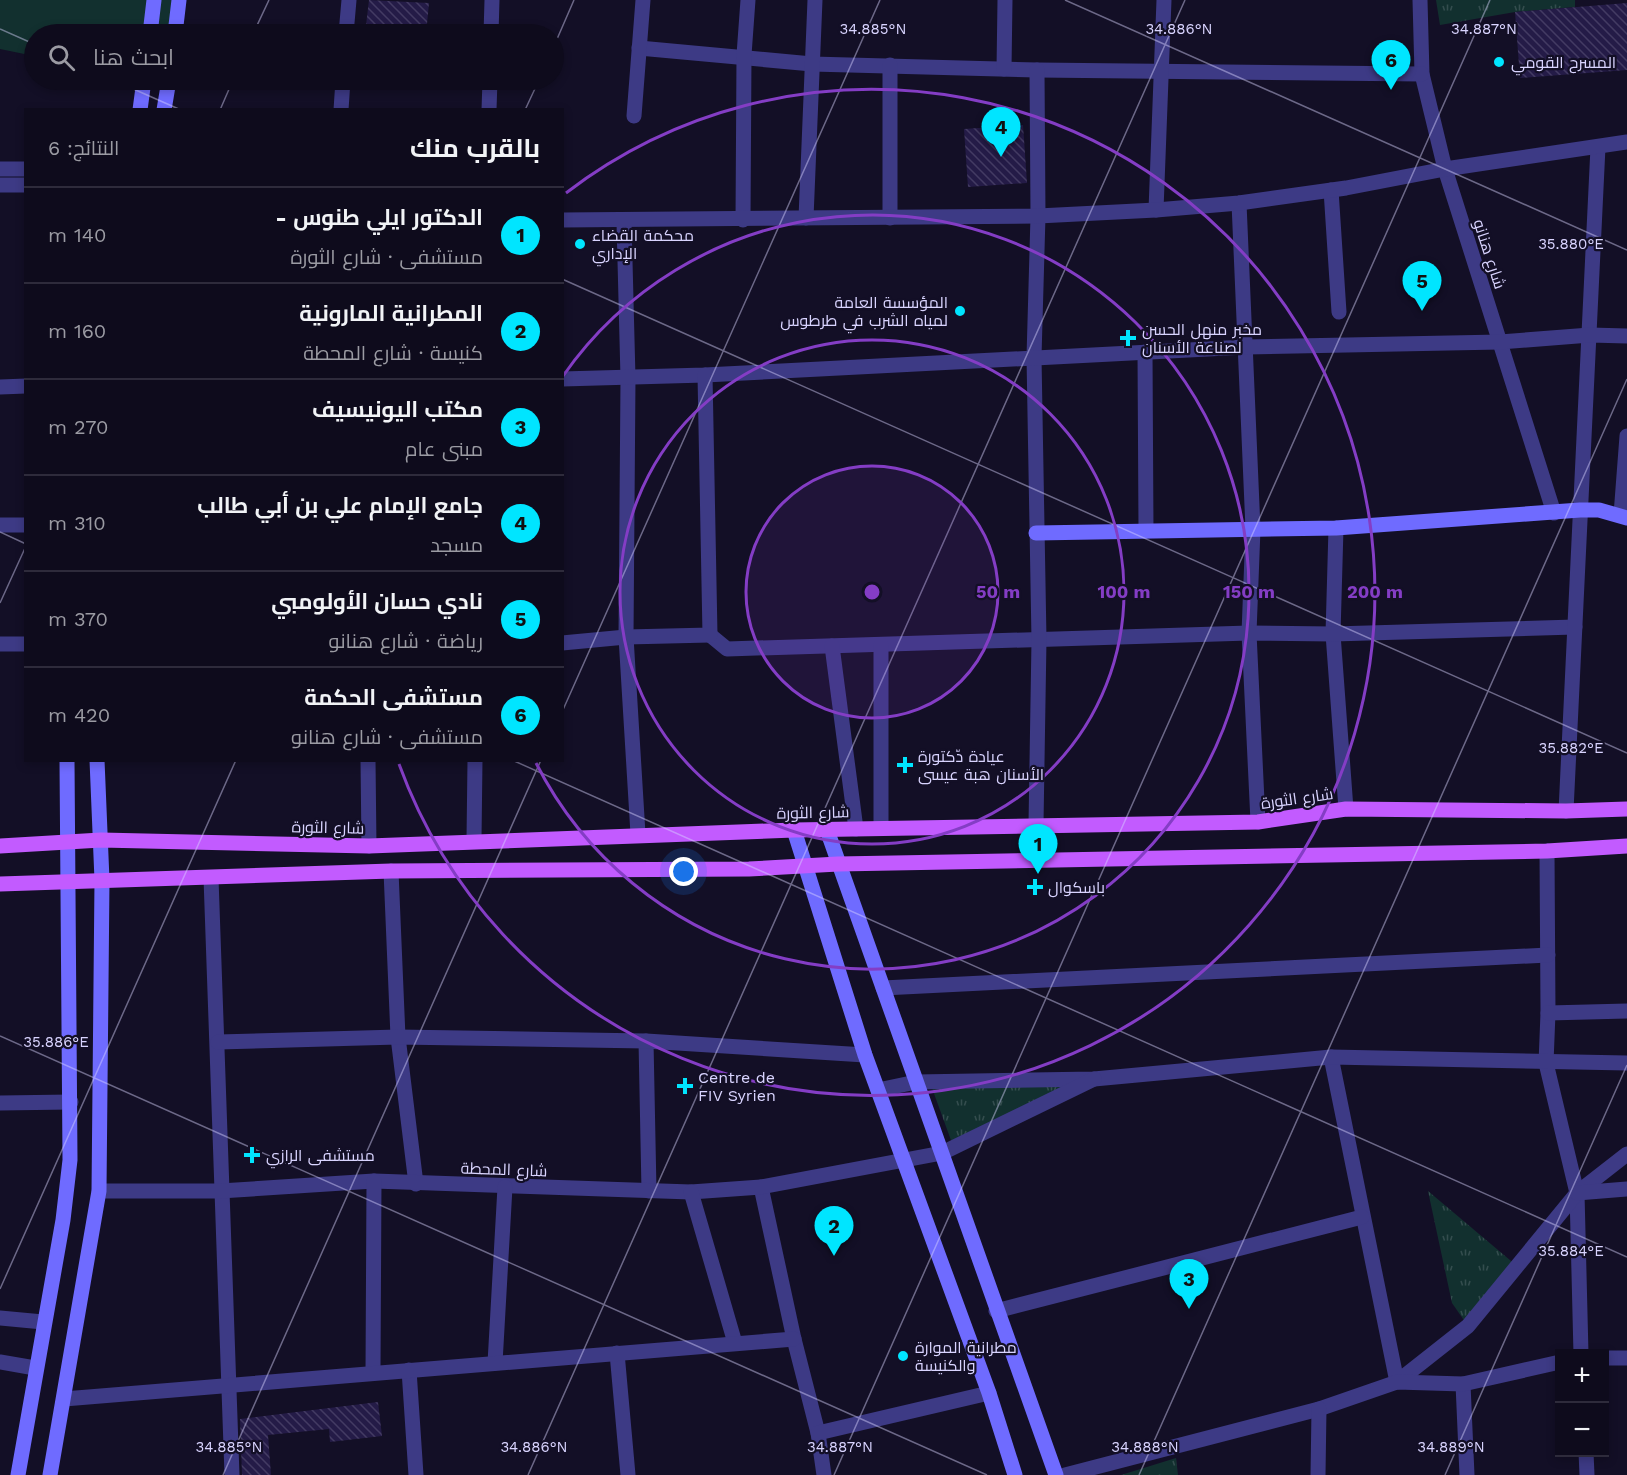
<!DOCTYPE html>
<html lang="ar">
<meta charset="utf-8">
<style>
:root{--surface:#0e0b1c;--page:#171425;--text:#f1f3f6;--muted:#9b9ba3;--line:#2e2b3b;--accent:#00e5ff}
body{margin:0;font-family:"Work Sans",Cairo,sans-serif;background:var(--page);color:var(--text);direction:rtl}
.controls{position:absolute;right:18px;bottom:18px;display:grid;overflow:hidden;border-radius:0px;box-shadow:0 3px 9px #0003}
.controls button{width:54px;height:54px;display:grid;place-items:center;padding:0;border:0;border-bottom:2px solid var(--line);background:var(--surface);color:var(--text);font:30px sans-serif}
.you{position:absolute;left:684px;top:872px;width:21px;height:21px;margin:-15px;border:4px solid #fff;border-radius:50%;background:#1a73e8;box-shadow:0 0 0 9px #1a73e833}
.badge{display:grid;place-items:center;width:39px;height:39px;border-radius:50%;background:var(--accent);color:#111;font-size:20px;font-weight:700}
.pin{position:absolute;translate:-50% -50px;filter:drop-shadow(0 2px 3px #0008)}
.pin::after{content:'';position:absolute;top:32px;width:21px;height:18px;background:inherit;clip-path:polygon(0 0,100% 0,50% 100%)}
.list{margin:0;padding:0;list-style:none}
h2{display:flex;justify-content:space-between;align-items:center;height:78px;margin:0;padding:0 24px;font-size:26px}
h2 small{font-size:20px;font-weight:400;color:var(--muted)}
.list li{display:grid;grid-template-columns:39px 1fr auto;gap:18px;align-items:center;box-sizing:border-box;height:96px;padding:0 24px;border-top:2px solid var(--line)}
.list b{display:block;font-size:22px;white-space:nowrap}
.list p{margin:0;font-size:20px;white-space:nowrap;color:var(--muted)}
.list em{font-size:20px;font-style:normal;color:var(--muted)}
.icon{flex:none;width:33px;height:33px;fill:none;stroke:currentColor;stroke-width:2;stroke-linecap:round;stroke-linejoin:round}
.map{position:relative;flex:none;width:1627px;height:1475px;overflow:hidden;direction:ltr}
.search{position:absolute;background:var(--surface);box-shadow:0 3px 9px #0003;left:24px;top:24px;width:540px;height:66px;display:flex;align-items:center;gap:15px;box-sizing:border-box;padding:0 21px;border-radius:33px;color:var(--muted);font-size:22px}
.panel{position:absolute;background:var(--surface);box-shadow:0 3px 9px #0003;left:24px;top:108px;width:540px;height:654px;border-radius:0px;direction:rtl}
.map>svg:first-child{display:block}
.grass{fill:#12302f}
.park{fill:url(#park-tufts)}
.building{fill:url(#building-back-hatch)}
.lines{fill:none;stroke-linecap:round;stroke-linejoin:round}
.minor{stroke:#3d3a85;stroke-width:15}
.tertiary{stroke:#3d3a85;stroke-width:15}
.secondary{stroke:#6f6bff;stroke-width:15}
.primary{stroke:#c25bff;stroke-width:15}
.ticks{fill:none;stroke:#d9d4ff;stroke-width:1.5;stroke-opacity:0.45}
.ring{fill:none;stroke:#843dc5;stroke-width:3}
.poi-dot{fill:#00e5ff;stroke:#130f26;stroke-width:2}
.labels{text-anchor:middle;stroke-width:4.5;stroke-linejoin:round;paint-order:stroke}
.poi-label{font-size:16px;fill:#d9d4ff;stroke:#130f26;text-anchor:start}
.street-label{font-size:16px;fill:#d9d4ff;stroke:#130f26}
.ticks-label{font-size:15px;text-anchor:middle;fill:#d9d4ff;stroke:#130f26;stroke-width:4.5;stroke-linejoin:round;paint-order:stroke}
.centre{fill:#843dc5;stroke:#130f26;stroke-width:3}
.ring-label{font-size:18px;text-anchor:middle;font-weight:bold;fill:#843dc5;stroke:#130f26;stroke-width:4.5;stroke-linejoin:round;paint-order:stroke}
</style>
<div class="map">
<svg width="1627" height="1475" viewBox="0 0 1627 1475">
<defs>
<pattern id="park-tufts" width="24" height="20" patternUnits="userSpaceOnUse" patternTransform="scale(1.5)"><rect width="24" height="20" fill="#12302f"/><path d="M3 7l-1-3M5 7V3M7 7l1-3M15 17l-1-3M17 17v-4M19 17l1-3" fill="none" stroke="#344d4e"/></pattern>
<pattern id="building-back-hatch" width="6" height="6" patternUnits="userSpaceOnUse" patternTransform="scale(1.5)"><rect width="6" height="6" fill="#241b47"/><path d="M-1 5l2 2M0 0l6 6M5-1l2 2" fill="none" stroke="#433b63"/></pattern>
</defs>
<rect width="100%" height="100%" fill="#130f26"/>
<polygon class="grass" points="0,0 179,0 175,34 34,34 34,56 0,49"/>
<g class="park">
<polygon points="1436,0 1575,0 1575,7 1515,12 1440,25"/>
<polygon points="1071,1086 952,1143 932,1088"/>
<polygon points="1428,1191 1517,1266 1468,1326 1452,1303"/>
<polygon points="1176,1458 1178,1475 1121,1475"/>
</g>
<g class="building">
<polygon points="369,0 429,3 426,34 365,34"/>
<polygon points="1627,3 1627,70 1520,78 1515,12"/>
<polygon points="1023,125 1027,183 968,187 964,129"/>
<polygon points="378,1402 382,1436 330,1442 329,1429 268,1435 271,1475 242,1475 240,1419"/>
</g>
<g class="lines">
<g class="minor">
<polyline points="1420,0 1422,74 1445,169 1554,513"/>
<polyline points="346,34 349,0"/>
<polyline points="491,34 492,0"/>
<polyline points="639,48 812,64 1037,70 1422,74"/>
<polyline points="890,65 890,218"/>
<polyline points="1004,69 1005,0"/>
<polyline points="341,110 343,80"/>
<polyline points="489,110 490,80"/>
<polyline points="634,116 643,0"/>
<polyline points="1331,190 1339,312"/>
<polyline points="1239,203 1253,529 1249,633 1258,822"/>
<polyline points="1156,210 1164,0"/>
<polyline points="806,218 815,0"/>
<polyline points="743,220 744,55 748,0"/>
<polyline points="624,222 628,378 626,637 638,834"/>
<polyline points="1145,352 1146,531"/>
<polyline points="0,387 26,386"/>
<polyline points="1621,515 1627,436"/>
<polyline points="0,525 26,525"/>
<polyline points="1336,528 1333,634 1346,809"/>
<polyline points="710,635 727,649 1249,633 1333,634 1575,627"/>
<polyline points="881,645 881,828"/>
<polyline points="832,646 856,829"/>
<polyline points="368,760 369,846"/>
<polyline points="1566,811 1598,147"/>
<polyline points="1036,824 1039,640 1034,357 1038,216 1037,70"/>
<polyline points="474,840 475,760"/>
<polyline points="1547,851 1548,1013 1546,1063 1577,1193 1581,1354"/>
<polyline points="391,871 398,1037 416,1184"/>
<polyline points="211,878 232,1475"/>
<polyline points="883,988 1548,955"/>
<polyline points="1548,1013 1627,1011"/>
<polyline points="646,1041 649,1191"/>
<polyline points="218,1042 398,1037 646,1041 865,1055"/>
<polyline points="1331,1057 1397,1382 1468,1326 1577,1193 1627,1154"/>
<polyline points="878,1090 916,1082 1094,1079 1331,1057 1627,1063"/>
<polyline points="0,1103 71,1102"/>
<polyline points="761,1187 794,1339 818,1433 824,1475"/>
<polyline points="99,1191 220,1191 374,1181 691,1192 761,1187 942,1153 1094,1079"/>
<polyline points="691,1192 735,1343"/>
<polyline points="1577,1193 1627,1189"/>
<polyline points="996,1311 1362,1217"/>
<polyline points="0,1318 43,1322"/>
<polyline points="617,1353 628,1475"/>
<polyline points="1604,1358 1627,1358"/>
<polyline points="0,1362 35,1368"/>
<polyline points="495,1363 505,1187"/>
<polyline points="409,1370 416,1475"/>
<polyline points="373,1372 374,1181"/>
<polyline points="1463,1384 1467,1475"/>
<polyline points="64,1399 794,1339"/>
<polyline points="818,1433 989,1393"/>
<polyline points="1586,1452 1587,1475"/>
<polyline points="1065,1475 1319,1409 1397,1382 1463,1384 1560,1362"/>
<polyline points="1318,1475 1319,1409"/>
</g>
<g class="tertiary">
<polyline points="0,169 26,169"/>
<polyline points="0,185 26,185"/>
<polyline points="562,220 1038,216 1156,210 1239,203 1346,188 1445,169 1627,142"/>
<polyline points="562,379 705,375 1246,347 1500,342 1590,335 1627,336"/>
<polyline points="562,643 626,637 710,635 705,375"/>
<polyline points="0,644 26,644"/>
</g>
<g class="secondary">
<polyline points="150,34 154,0"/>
<polyline points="175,34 179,0"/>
<polyline points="140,110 144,80"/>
<polyline points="164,110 169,80"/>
<polyline points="1036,533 1336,528 1580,510 1599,510 1627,518"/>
<polyline points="794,830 865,1055 989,1393 1015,1475"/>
<polyline points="827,830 1056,1475"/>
<polyline points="18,1475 63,1220 70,1160 67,760"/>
<polyline points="50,1475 99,1191 102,880 97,760"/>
</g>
<g class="primary">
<polyline points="0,846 101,840 369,846 794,830 1258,822 1346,809 1566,811 1627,809"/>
<polyline points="0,884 391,871 749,869 838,864 1547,851 1627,846"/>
</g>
</g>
<path class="ticks" d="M1065 0 1627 250M0 29 34 44M253 34 269 0M554 46 574 0M113 80 181 110M220 110 233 80M525 110 539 80M562 279 1627 753M0 532 26 544M0 603 26 546M562 712 880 0M512 760 1627 1257M0 1036 987 1475M0 1289 236 760M223 1475 541 760M528 1475 1185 0M834 1475 1490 0M1139 1475 1627 379M1445 1475 1627 1065"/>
<circle cx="872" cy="592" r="126" fill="#843dc5" fill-opacity=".12"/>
<g class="ring">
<circle cx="872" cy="592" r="126"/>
<circle cx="872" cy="592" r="252"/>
<path d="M563 376A377 377 0 1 1 536 763"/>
<path d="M566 193A503 503 0 1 1 399 764"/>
</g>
<g class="poi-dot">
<circle cx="1499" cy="62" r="6"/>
<circle cx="580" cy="244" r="6"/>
<circle cx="960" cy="311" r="6"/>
<path d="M1125 329h6v6h6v6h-6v6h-6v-6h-6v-6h6z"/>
<path d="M902 756h6v6h6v6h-6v6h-6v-6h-6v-6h6z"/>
<path d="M1032 878h6v6h6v6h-6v6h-6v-6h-6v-6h6z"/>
<path d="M682 1077h6v6h6v6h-6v6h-6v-6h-6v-6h6z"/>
<path d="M249 1146h6v6h6v6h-6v6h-6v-6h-6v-6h6z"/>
<circle cx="903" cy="1356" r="6"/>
</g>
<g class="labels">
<g class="poi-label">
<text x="1511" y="68">المسرح القومي</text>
<text x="592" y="241">محكمة القضاء<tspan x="592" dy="18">الإداري</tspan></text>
<text x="948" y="308" text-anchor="end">المؤسسة العامة<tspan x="948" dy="18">لمياه الشرب في طرطوس</tspan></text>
<text x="1142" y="335">مخبر منهل الحسن<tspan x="1142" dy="18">لصناعة الأسنان</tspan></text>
<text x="918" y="762">عيادة دّكتورة<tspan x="918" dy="18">الأسنان هبة عيسى</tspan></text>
<text x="1048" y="893">باسكوال</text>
<text x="698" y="1083">Centre de<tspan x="698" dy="18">FIV Syrien</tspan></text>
<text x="266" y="1161">مستشفى الرازي</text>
<text x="915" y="1353">مطرانية الموارة<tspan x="915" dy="18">والكنيسة</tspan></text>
</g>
<g class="street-label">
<text transform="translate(1490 254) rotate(72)" y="6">شارع هنانو</text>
<text transform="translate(1297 798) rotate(-8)" y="6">شارع الثورة</text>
<text transform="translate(813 812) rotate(-1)" y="6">شارع الثورة</text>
<text transform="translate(328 827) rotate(1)" y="6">شارع الثورة</text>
<text transform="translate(504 1169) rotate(2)" y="6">شارع المحطة</text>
</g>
</g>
<g class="ticks-label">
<text x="873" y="34">34.885°N</text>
<text x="1179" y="34">34.886°N</text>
<text x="1484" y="34">34.887°N</text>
<text x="1571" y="249">35.880°E</text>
<text x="1571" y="753">35.882°E</text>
<text x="56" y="1047">35.886°E</text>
<text x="1571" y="1256">35.884°E</text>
<text x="229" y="1452">34.885°N</text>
<text x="534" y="1452">34.886°N</text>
<text x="840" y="1452">34.887°N</text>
<text x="1145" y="1452">34.888°N</text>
<text x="1451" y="1452">34.889°N</text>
</g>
<circle cx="872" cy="592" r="9" class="centre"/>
<g class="ring-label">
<text x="998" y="598">50 m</text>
<text x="1124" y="598">100 m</text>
<text x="1249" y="598">150 m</text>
<text x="1375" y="598">200 m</text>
</g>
</svg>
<div class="controls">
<button>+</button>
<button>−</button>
</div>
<div class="you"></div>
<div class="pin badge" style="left:1038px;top:874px">1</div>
<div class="pin badge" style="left:834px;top:1256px">2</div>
<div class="pin badge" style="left:1189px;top:1309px">3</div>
<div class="pin badge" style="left:1001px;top:157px">4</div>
<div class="pin badge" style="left:1422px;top:311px">5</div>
<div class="pin badge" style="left:1391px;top:90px">6</div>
<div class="search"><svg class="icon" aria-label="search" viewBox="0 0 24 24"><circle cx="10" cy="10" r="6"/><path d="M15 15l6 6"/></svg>ابحث هنا</div>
<section class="panel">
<h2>بالقرب منك<small>النتائج: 6</small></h2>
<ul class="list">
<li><span class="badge">1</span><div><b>الدكتور ايلي طنوس -</b><p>مستشفى · شارع الثورة</p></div><em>140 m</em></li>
<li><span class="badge">2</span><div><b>المطرانية المارونية</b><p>كنيسة · شارع المحطة</p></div><em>160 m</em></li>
<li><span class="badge">3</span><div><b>مكتب اليونيسيف</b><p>مبنى عام</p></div><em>270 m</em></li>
<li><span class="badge">4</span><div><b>جامع الإمام علي بن أبي طالب</b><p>مسجد</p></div><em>310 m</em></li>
<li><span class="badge">5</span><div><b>نادي حسان الأولومبي</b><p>رياضة · شارع هنانو</p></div><em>370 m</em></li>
<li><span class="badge">6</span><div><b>مستشفى الحكمة</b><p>مستشفى · شارع هنانو</p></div><em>420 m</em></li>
</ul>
</section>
</div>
